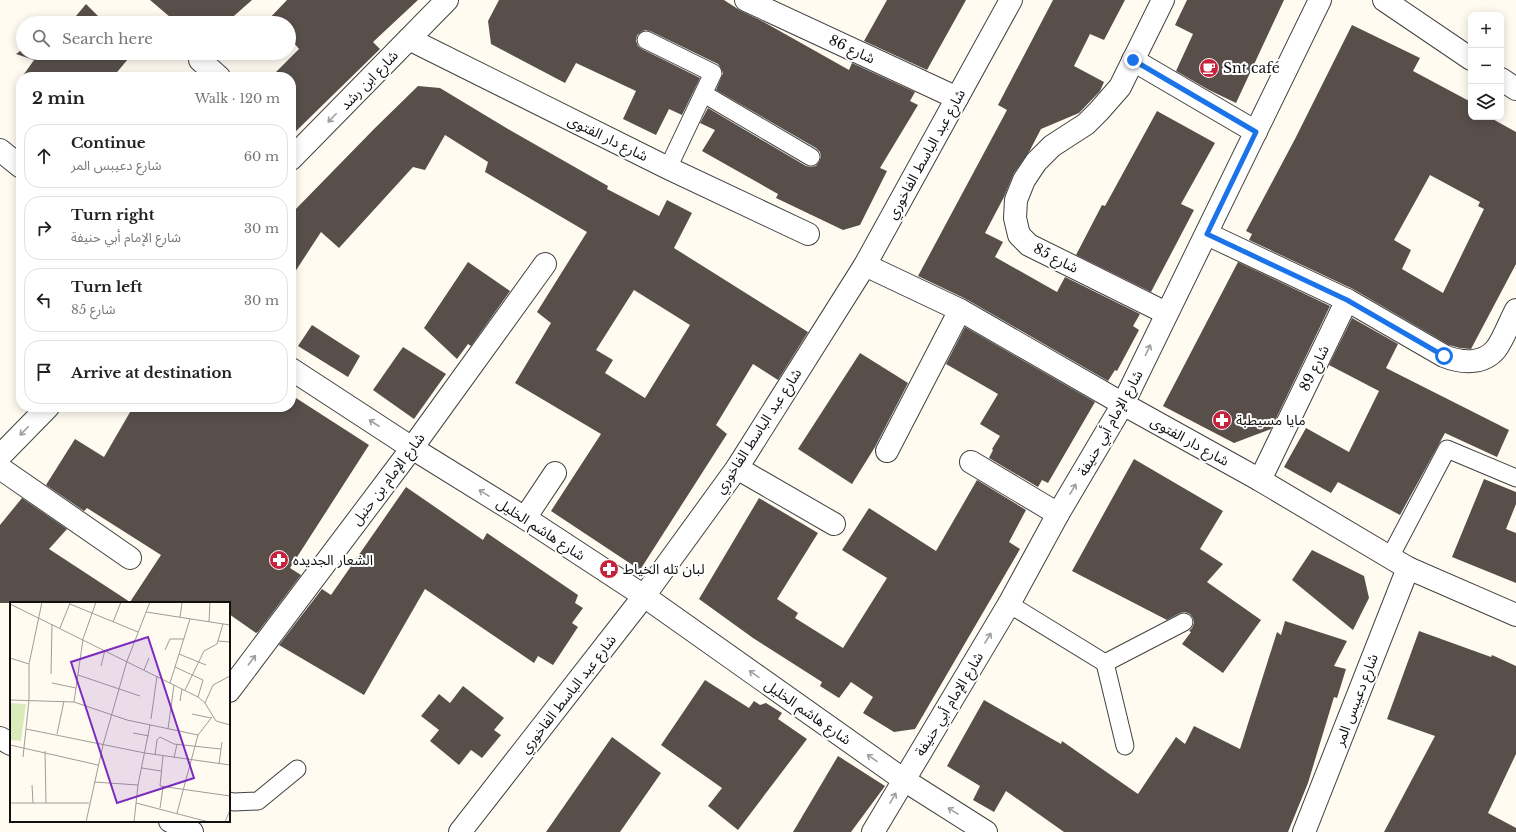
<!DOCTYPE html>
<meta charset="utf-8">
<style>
:root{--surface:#fff;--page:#f2f2f2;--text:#222;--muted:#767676;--line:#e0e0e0}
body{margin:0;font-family:"Libre Baskerville","Noto Sans Arabic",serif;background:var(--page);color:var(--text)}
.controls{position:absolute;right:12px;top:12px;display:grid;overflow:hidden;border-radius:8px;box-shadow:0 2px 10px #0003}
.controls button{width:36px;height:36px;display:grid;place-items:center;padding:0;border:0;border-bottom:1px solid var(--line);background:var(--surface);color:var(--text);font:20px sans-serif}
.stop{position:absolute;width:12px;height:12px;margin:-9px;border:3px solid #1a73e8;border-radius:50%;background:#fff}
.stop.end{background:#1a73e8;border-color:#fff;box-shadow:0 1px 4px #0008}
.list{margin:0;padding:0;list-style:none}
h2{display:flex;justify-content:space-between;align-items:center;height:52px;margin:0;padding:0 16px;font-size:17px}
h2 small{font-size:13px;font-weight:400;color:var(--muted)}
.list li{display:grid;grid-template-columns:26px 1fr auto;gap:12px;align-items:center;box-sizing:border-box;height:64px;margin:0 8px 8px;padding:0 8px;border:1px solid var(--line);border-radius:16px}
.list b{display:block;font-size:15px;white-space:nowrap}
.list p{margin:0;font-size:13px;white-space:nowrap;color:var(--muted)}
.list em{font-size:13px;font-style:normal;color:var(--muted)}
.icon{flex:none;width:22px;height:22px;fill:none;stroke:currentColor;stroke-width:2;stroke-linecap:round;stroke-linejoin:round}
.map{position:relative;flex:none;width:1516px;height:832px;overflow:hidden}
.search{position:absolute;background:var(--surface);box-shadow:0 2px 10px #0003;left:16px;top:16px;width:280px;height:44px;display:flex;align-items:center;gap:10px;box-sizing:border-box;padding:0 14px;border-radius:22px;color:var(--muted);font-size:15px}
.panel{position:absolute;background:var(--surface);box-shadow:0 2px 10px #0003;left:16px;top:72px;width:280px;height:340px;border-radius:16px}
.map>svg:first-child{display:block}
.building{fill:#584f4b;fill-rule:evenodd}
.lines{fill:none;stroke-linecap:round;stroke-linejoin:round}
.lane-casing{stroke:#424242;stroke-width:19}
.street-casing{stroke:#424242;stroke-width:24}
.lane{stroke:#fff;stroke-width:17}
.street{stroke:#fff;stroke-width:22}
.oneway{stroke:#9f9f9f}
.route{stroke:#1a73e8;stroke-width:5}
.labels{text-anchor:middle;stroke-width:4;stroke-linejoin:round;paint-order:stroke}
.street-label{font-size:14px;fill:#0f0f0f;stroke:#fff}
.poi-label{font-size:14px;fill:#0f0f0f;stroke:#fff;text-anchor:start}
.inset-road{fill:none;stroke:#9f9d97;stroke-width:1}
.view{fill:#7b2cbf;fill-opacity:0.15;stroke:#7b2cbf;stroke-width:2}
.inset-edge{fill:none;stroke:#0f0f0f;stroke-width:2}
</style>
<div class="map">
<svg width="1516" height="832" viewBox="0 0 1516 832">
<rect width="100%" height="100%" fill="#fffbf1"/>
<g class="building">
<polygon points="150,0 252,0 226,23 177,23"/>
<polygon points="287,0 418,0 373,42 380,49 291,136 291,77 271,77 299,49 289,37 289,23 265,23"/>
<polygon points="499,0 724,0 741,11 760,20 849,70 852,63 915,92 910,101 918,105 880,168 887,171 860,225 843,230 776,198 778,194 702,151 715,130 700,123 708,108 806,166 811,167 816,166 819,162 821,157 820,152 816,148 716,90 723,73 721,68 718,64 650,31 645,30 641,32 637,35 636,41 638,46 642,49 700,78 682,115 669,109 656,135 623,119 636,91 576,63 565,83 491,44 488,21"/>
<polygon points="887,0 966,0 927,70 864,41"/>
<polygon points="1053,0 1125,0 1104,40 1090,34 1074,66 1104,82 1100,91 1079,113 1041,129 1029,152 1014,173 1004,197 985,233 1003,242 995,257 1057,292 1065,277 1140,314 1133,326 1139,330 1117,371 1115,370 1108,381 966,299 918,276 1007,110 998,105"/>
<polygon points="1187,0 1284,0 1236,103 1209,90 1176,71 1193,34 1175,25"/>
<polygon points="86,4 105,23 55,23 60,19 71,22"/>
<path d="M1352 25 1420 58 1413 71 1471 102V117H1489L1516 132V264L1471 349 1460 348 1449 345 1353 289 1249 240 1252 234 1246 231 1295 139ZM1430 175 1480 202 1478 206 1484 209 1443 293 1402 269 1411 250 1394 240Z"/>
<polygon points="23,49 23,53 133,53 113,77 22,77 34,60 16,54"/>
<path d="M418 86 440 88 508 129 608 186 607 189 659 216 667 200 692 213 674 248 808 332 778 380 753 364 716 425 727 434 640 570 551 511 601 434 515 383 551 323 537 312 587 232 485 172 488 162 445 135 425 170 413 167 339 248 321 232 291 278V214L375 128ZM634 290 690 325 645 398 605 373 613 360 596 350Z"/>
<polygon points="1157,111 1215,143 1181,204 1194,210 1151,292 1076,255 1102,205 1105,206"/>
<polygon points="468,262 510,291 471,346 468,344 457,359 424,328"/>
<polygon points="1238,262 1330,306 1271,429 1234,443 1163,406"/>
<polygon points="1352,318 1398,344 1386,368 1509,430 1497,457 1445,433 1400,515 1338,482 1331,493 1284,467 1306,428 1349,452 1379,391 1329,365"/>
<polygon points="312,325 360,356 348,377 298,346"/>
<polygon points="965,327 1095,402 1048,483 1042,480 1038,487 989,458 993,450 992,449 1000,436 980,424 998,394 946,364"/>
<polygon points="403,347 446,374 414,419 373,390"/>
<polygon points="860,353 908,383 875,447 852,484 798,449"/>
<polygon points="296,398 369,445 290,568 301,575 258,632 256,633 229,614 229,603 0,603 0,525 22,498 67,529 49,549 130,602 161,555 87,508 84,511 46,485 75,439 104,457 133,407 291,407"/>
<polygon points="1134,459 1223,511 1200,549 1223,564 1207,582 1261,620 1223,673 1182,644 1191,632 1189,631 1192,628 1194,623 1193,618 1190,614 1185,612 1180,613 1167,620 1072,571"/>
<polygon points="1484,479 1516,492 1516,504 1506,529 1516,533 1516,583 1452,557"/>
<polygon points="977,480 1026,510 1009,542 1020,549 915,729 894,732 863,713 873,697 851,682 839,698 820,686 822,682 753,638 699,599 759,498 818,533 777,599 798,613 795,618 843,648 887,578 842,550 869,508 936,551"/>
<polygon points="406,487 483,540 487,533 578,595 575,603 583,608 572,623 578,627 553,665 538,656 534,663 425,589 364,695 279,645 322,589 331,595"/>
<polygon points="1312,550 1364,576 1369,598 1353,630 1292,580"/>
<polygon points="1285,621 1347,641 1334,666 1346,669 1337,698 1334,697 1308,783 1288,832 1064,832 1006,791 994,812 973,800 980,786 947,766 984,700 1061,744 1062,741 1138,794 1176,737 1185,744 1194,726 1240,749 1277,632 1281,635"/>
<polygon points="1419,631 1491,657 1492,655 1516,666 1516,754 1488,813 1516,828 1516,832 1384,832 1435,736 1387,719"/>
<polygon points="705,680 749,708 754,701 760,705 766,703 782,713 778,719 807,739 738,830 708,806 722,788 661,745"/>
<polygon points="463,686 504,718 494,730 501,735 482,758 471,750 459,765 430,741 439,730 421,716 439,694 450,703"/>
<polygon points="612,737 661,773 620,832 546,832"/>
<polygon points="838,756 885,786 851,832 793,832"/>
</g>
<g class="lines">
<defs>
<g id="lane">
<polyline points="646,40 713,73 668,168"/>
<polyline points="704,94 811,157"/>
<polyline points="1390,557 1447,449 1516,478"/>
<polyline points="1009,604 1105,663"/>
<polyline points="1125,746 1105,663 1184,622"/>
<polyline points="229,801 234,802 258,801 297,769"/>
</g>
<g id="street">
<polyline points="746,0 957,98"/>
<polyline points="1163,0 1120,87 1099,111 1086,124 1052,146 1036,162 1024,180 1016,200 1015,218 1019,235 1029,245 1166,313"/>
<polyline points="1384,0 1471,59"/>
<polyline points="409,39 668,168 808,234"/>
<polyline points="200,60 219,77"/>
<polyline points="1133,60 1256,132"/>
<polyline points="1501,79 1516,89"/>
<polyline points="0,150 21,167"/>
<polyline points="291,159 447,0"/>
<path d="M1207 234 1347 300 1444 356C1461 363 1483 365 1496 349 1503 340 1510 321 1516 310"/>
<polyline points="865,265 960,310 1123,404 1260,480 1408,568 1516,615"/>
<polyline points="291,369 412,448 525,518 644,596 904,780 986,832"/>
<polyline points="887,451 960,310"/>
<polyline points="0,456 48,407"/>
<polyline points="971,462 1058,514"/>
<polyline points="0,468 130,558"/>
<polyline points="737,468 834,524"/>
<polyline points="1260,480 1347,300"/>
<polyline points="525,518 555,473"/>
<polyline points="229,691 412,448 545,264"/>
<polyline points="0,738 11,744"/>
<polyline points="170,821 192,832"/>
<polyline points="460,832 644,596 737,468 865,265 1011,0"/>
<polyline points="873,832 1009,604 1058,514 1123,404 1320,0"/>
<polyline points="1304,832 1408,568"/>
</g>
</defs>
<use href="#lane" class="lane-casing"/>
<use href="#street" class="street-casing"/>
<use href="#lane" class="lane"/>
<use href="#street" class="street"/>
</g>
<defs><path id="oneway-shaft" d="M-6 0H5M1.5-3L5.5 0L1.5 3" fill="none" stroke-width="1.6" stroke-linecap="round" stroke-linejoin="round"/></defs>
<g class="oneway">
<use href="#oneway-shaft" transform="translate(332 118) rotate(134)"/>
<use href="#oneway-shaft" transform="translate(1148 350) rotate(-64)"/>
<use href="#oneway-shaft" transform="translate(374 423) rotate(-147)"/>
<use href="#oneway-shaft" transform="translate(24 431) rotate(134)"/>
<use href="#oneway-shaft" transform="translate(1073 489) rotate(-60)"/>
<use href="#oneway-shaft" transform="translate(484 493) rotate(-148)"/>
<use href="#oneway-shaft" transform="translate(988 638) rotate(-59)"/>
<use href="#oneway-shaft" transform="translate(252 660) rotate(-53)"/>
<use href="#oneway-shaft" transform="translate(754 674) rotate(-145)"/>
<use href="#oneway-shaft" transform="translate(872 758) rotate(-145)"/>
<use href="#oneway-shaft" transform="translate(893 798) rotate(-60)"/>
<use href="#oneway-shaft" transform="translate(953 811) rotate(-148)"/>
</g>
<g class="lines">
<polyline class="route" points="1133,60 1256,132 1207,234 1347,300 1444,356"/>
</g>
<defs>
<symbol id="cafe-disc" viewBox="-11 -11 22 22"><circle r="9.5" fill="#c5223b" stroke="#fff"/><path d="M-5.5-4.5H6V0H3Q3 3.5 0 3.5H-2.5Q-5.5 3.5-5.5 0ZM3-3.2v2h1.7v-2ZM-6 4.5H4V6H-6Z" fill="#fff"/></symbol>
<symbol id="pharmacy-disc" viewBox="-11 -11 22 22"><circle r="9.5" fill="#c5223b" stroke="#fff"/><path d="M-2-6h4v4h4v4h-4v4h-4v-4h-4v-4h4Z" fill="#fff"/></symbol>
</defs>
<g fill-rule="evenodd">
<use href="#cafe-disc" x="1198" y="57" width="22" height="22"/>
<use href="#pharmacy-disc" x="1211" y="409" width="22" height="22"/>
<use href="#pharmacy-disc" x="268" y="549" width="22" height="22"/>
<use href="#pharmacy-disc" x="598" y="558" width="22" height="22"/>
</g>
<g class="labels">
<g class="street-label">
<text transform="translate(852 49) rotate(25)" y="5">شارع 86</text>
<text transform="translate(369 80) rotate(-46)" y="5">شارع ابن رشد</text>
<text transform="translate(608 138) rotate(26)" y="5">شارع دار الفتوى</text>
<text transform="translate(926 154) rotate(-61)" y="5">شارع عبد الباسط الفاخوري</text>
<text transform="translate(1056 258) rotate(27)" y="5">شارع 85</text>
<text transform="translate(1314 368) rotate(-64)" y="5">شارع 89</text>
<text transform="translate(1110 423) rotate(-61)" y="5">شارع الإمام أبي حنيفة</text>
<text transform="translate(758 431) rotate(-57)" y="5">شارع عبد الباسط الفاخوري</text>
<text transform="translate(1190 441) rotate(29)" y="5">شارع دار الفتوى</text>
<text transform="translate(388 479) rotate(-53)" y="5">شارع الإمام بن حنبل</text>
<text transform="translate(541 529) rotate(33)" y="5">شارع هاشم الخليل</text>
<text transform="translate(568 694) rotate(-52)" y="5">شارع عبد الباسط الفاخوري</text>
<text transform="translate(1356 700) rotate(-69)" y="5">شارع دعيبس المر</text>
<text transform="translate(949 704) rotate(-59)" y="5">شارع الإمام أبي حنيفة</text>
<text transform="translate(808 712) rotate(35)" y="5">شارع هاشم الخليل</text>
</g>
<g class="poi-label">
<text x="1223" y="73">Snt café</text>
<text x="1236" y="425">مايا مسيطبة</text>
<text x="293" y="565">الشعار الجديده</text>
<text x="623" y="574">لبان تله الخياط</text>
</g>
</g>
<g transform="translate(10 602)">
<rect width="220" height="220" fill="#fffbf1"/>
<path d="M0 101 16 102 11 139 0 138Z" fill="#d8ebb9"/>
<path class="inset-road" d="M0 2 188 95 195 101 206 119 220 123M60 2 128 30M136 10 220 23M170 15 172 1M103 20 111 0M199 20 200 0M50 26 60 1M208 39 220 40M155 48 160 37H174M169 52 196 63M0 56 19 62M91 64 95 48M165 65 193 78 188 95M134 68 139 56M41 72 42 22M68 73 130 94M42 81 66 86M160 81 180 17M175 88 194 49 207 42 213 22M0 98 64 100 117 118 188 133M170 99 172 87M64 100 73 37 86 0M195 101 203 83 220 74M182 112 201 116M141 117 147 74M16 127 135 151 220 163M158 127 164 83M123 131 139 134M47 132 54 99M0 143 88 163M35 149 36 201M145 153 147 138 150 135 164 142 211 147M153 154 150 184 220 194M13 155 19 98V62L32 0M164 156 167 142M209 162 212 140M132 166 151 169M84 180 128 183M22 183 23 201M0 201H79M126 201 199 220M150 206 153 185M167 211 188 133 202 115M76 220 93 143 117 59 140 0M124 220 128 183 140 123M215 220 220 208"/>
<path class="view" d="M138 35 184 176 107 201 61 60Z"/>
<rect width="220" height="220" class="inset-edge"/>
</g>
</svg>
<div class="controls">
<button>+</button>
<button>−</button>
<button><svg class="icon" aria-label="layers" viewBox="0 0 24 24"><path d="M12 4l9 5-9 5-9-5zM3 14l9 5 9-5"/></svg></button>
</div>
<div class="stop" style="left:1444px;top:356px"></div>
<div class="stop end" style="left:1133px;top:60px"></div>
<div class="search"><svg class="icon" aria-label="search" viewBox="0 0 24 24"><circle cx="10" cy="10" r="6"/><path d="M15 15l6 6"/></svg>Search here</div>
<section class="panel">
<h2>2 min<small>Walk · 120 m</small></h2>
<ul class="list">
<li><svg class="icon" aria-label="ahead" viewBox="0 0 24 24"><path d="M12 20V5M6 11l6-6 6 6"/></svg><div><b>Continue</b><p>شارع دعيبس المر</p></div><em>60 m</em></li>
<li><svg class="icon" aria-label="right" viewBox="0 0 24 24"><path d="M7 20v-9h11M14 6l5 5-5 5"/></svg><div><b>Turn right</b><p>شارع الإمام أبي حنيفة</p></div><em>30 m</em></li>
<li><svg class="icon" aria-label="left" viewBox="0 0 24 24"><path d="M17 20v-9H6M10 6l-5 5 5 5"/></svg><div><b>Turn left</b><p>شارع 85</p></div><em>30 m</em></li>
<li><svg class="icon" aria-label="arrive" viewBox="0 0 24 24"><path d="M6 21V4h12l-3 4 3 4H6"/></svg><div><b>Arrive at destination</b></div></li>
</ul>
</section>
</div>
